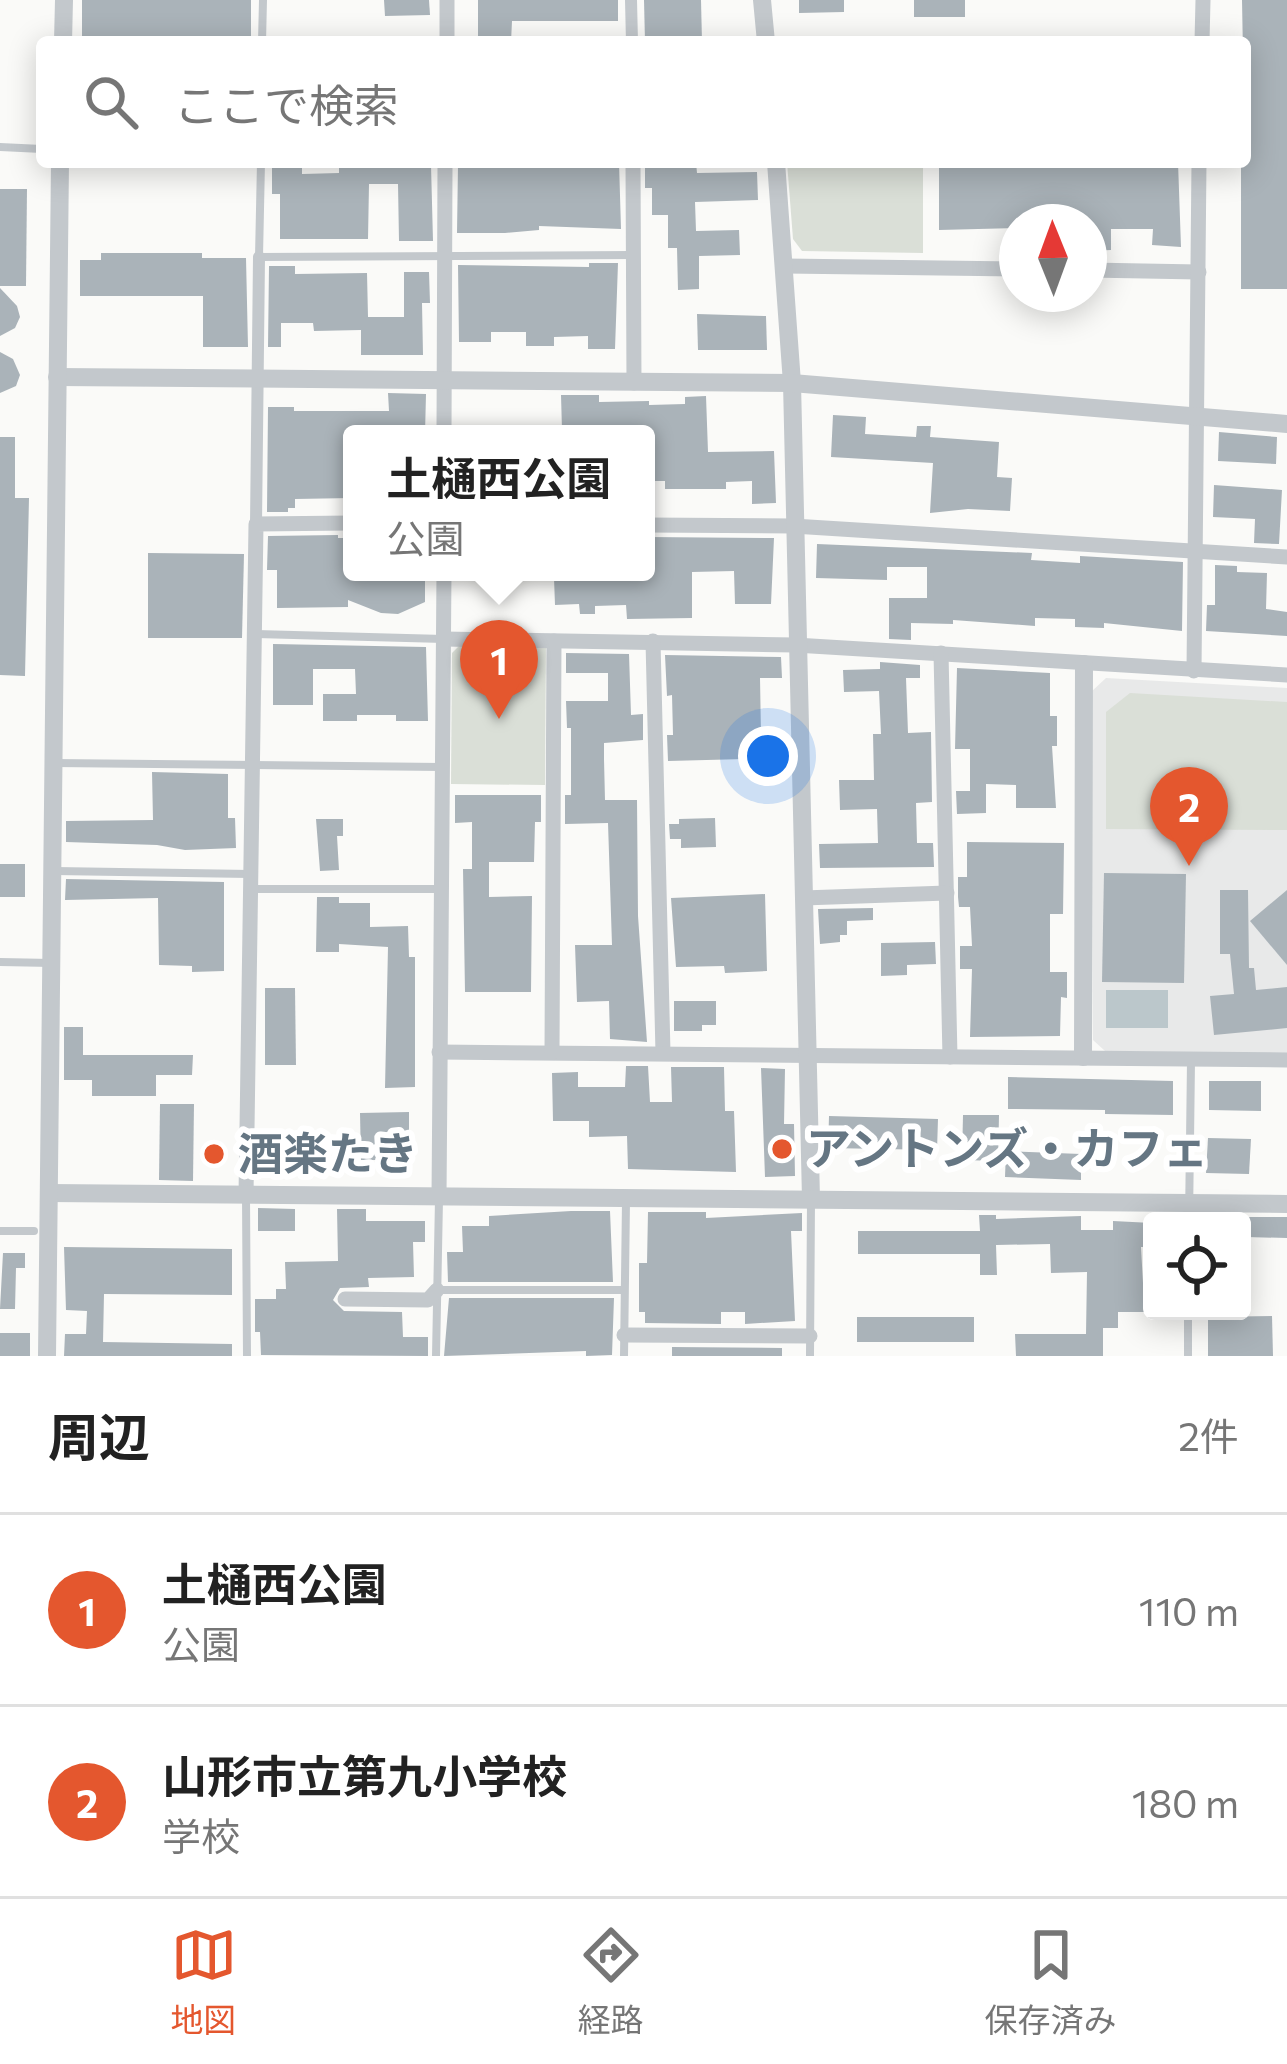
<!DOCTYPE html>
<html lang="ja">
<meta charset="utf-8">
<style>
:root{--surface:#fff;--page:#f2f2f2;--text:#222;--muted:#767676;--line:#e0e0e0;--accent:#e4572e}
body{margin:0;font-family:Commissioner,"Noto Sans JP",sans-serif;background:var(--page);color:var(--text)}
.controls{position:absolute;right:36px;bottom:36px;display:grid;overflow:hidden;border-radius:12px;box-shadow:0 6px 30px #0003}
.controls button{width:108px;height:108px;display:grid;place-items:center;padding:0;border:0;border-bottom:3px solid var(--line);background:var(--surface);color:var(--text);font:60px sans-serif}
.compass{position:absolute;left:999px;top:204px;width:108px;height:108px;border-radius:50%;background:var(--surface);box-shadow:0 6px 30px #0003;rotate:359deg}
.you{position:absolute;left:768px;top:756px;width:42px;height:42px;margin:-30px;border:9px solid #fff;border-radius:50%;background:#1a73e8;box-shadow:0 0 0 18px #1a73e833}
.badge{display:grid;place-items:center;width:78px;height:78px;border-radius:50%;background:var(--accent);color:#fff;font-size:39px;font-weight:700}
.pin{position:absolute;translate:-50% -99px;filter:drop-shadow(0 3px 6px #0008)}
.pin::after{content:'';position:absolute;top:63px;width:42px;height:36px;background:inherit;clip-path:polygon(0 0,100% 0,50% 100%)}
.popup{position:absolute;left:343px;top:425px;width:312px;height:156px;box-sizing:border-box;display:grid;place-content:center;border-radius:12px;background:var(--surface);filter:drop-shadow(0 3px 9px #0005);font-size:39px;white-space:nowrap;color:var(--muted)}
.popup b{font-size:45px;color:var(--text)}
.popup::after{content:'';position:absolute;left:50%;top:100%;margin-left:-24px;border:24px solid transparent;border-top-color:var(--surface)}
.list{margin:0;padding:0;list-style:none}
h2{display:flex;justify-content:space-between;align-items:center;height:156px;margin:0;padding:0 48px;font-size:51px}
h2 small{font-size:39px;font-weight:400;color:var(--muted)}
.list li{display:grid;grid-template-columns:78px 1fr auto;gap:36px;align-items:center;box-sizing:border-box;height:192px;padding:0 48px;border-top:3px solid var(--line)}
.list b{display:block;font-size:45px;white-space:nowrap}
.list p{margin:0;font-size:39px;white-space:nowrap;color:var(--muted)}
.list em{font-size:39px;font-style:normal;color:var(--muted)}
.icon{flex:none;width:66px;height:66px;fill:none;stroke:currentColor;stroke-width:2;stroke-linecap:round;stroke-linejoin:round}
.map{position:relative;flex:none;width:1287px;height:1356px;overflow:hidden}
.search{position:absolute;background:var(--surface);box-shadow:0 6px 30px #0003;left:36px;right:36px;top:36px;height:132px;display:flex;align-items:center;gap:30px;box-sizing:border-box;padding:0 42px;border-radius:12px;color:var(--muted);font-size:45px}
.sheet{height:540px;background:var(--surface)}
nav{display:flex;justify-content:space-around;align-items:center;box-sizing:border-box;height:168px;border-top:3px solid var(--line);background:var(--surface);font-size:33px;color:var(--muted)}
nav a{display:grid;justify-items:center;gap:6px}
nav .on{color:var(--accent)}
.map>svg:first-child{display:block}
.built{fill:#e8e9e9}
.green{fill:#dadfd7}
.water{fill:#bbc7cb}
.building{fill:#aab3b9}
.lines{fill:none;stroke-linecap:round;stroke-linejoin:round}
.service{stroke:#c3c8cc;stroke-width:8}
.pedestrian{stroke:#c3c8cc;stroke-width:12}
.minor{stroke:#c3c8cc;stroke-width:15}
.tertiary{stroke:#c3c8cc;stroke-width:18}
.poi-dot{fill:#e4572e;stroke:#fff;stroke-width:4.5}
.labels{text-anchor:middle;stroke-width:12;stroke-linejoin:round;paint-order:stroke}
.poi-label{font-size:45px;font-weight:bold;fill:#657683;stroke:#fff;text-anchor:start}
</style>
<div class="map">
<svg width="1287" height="1356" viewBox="0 0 1287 1356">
<rect width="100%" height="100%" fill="#fafaf8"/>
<polygon class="built" points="1106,678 1287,688 1287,1054 1105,1051 1093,1040 1091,692"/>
<g class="green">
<polygon points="787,162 923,162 923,253 802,251 793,239"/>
<polygon points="462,643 546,644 545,785 451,784 452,653"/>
<polygon points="1130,693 1287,702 1287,830 1106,829 1106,712"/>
</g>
<rect class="water" x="1106" y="990" width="62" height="38"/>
<g class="building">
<polygon points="82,0 251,0 251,41 82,42"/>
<polygon points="384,0 429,0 430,15 385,16"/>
<polygon points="478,0 618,0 618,21 512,21 511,42 478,42"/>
<polygon points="644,0 701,0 702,42 645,42"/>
<polygon points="799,0 844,0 844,12 799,13"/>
<rect x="914" y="0" width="51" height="17"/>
<polygon points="1242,0 1287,0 1287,289 1241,289 1241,162 1245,162"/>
<polygon points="272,162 302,162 302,174 339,173 339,163 431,165 433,241 399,241 398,184 369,184 368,239 280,239 280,194 272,194"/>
<polygon points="479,162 619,162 621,229 539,226 539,230 505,233 457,233 458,165 479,165"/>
<polygon points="696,162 697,173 757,172 758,200 695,202 696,231 739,230 740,255 699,256 699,289 678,290 677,248 668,248 668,215 652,215 652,188 645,188 645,163"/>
<polygon points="939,162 1178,162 1181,247 1152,245 1153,229 1111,229 1111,250 1089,251 1089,222 1017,222 1017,228 939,230"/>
<polygon points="0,189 27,189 26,286 0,286"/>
<polygon points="101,253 202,253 202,258 246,258 248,347 203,347 203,296 80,296 80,260 101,260"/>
<polygon points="589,263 618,263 615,349 588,349 588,336 554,337 554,346 526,346 526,332 491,332 491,342 459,342 458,265 589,267"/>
<polygon points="269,266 295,266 295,274 367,273 368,317 404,317 404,272 429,272 430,303 422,303 423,355 361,355 361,330 314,331 313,323 281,323 281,347 268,347"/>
<polygon points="0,288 17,306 20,317 15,328 0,336"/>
<polygon points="697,314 766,316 767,350 698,350"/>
<polygon points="0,352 13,359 20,375 16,386 0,393"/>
<polygon points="388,393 426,394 425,434 352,434 352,498 295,499 295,508 288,508 288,512 267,512 268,407 294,407 294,411 389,411"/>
<polygon points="561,395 599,395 599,402 649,401 649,405 685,404 685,397 706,396 708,452 774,451 776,503 752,504 752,481 726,482 726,489 665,489 665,481 646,481 646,434 621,434 620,428 562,430"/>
<polygon points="833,415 866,417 865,434 916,437 917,426 931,426 930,437 999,442 997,477 1012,478 1010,511 968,509 930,513 933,463 831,457"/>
<polygon points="1219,432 1277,437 1276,464 1218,461"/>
<polygon points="0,437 15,437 15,498 29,498 25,676 0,675"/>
<polygon points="1214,485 1282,490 1279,544 1254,543 1255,519 1213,517"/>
<polygon points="338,535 338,538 352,538 352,575 425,575 425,602 398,614 381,613 348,600 348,607 277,608 277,570 267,570 268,536"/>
<polygon points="646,537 774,538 771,604 735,604 734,571 692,572 692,618 627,619 626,605 595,606 595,614 580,614 579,604 555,605 554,578 646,572"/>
<polygon points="817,544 1032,553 1031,560 1080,563 1080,556 1183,562 1182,631 1104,623 1104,628 1075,627 1075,619 1035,618 1035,626 953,620 953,624 911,623 911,640 889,639 889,598 927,598 927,567 887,567 887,580 816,578"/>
<polygon points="148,553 244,554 242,638 148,638"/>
<polygon points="1215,565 1237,566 1237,572 1267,573 1266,609 1287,612 1287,636 1206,631 1207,605 1215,605"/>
<polygon points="273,644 426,647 428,721 396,721 396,715 357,715 357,721 323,721 323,694 356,694 355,669 313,669 313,705 273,705"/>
<polygon points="566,653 629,654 631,715 643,714 643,740 604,743 604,759 605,800 637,800 638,916 647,1042 610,1039 609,1001 577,1002 575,945 612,945 608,823 565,824 565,795 571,795 571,728 567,728 566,701 608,701 608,673 566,673"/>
<polygon points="665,655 781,657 782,678 760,678 761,735 781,734 781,758 668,761 667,735 673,735 672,695 667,696"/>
<polygon points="880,662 920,665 920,678 906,678 908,733 931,732 932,802 916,803 917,843 933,843 934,867 820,868 819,844 878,843 877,809 840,810 839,780 874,780 873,734 881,734 879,691 844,692 843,670 880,669"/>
<polygon points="957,668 1050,673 1050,716 1057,716 1057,746 1052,746 1056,808 1016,808 1016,785 986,784 986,813 957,814 956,791 970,791 970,749 955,749"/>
<polygon points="152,772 228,774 228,818 235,818 236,848 185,850 157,845 66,842 66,821 153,820"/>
<polygon points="455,795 541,795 541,822 535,822 534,862 489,862 489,897 532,896 531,992 465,992 463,869 472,869 472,822 455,823"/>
<polygon points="715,818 716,847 681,848 681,839 670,839 669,824 679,824 679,819"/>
<polygon points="316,819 343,819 343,836 337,836 339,870 320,871"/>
<polygon points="967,842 1064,843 1063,914 1050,914 1050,972 1067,972 1067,998 1061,997 1060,1036 970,1037 972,969 960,969 960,946 972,946 970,907 959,907 958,897 958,877 967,877"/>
<rect x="0" y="864" width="25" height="33"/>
<polygon points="1104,873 1186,874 1184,983 1102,982"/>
<polygon points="66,879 224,882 224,971 192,972 192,966 159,965 158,898 65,900"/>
<polygon points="1220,890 1248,890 1249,968 1254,968 1256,990 1287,987 1287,1028 1214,1035 1210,996 1234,994 1230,954 1220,954"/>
<polygon points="1287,890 1287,965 1250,921"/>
<polygon points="765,894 767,971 725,973 724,966 676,967 671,898"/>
<polygon points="317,897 339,897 339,903 370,903 370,927 408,926 409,957 415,957 415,1087 385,1088 388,947 339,944 339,952 316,952"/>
<polygon points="873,908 873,920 847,921 847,935 840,935 840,942 820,944 818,909"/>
<polygon points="935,942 936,964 907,965 907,975 881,976 881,943"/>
<polygon points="265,988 295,988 296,1065 265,1065"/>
<polygon points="674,1001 716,1001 716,1025 702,1025 702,1031 674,1031"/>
<polygon points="64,1027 83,1027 83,1055 193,1055 192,1075 156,1075 156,1096 92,1096 92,1080 64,1080"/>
<polygon points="626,1066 648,1066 650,1102 672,1102 671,1067 724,1067 725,1111 734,1111 736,1172 628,1169 627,1136 589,1137 589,1121 553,1121 552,1073 578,1072 578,1087 625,1087"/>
<polygon points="761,1068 785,1069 784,1124 794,1124 795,1176 765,1177"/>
<polygon points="1008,1077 1173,1081 1173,1115 1105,1114 1105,1110 1008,1109"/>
<polygon points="1209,1081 1261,1081 1261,1111 1209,1110"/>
<polygon points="160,1104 194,1104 193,1181 159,1180"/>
<polygon points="409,1112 409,1160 361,1160 360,1113"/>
<polygon points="963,1115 999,1115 998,1161 962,1160"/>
<polygon points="829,1116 938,1119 937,1150 828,1148"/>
<polygon points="1208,1138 1251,1139 1249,1174 1206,1173"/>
<polygon points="1006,1151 1081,1154 1081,1180 1005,1177"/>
<polygon points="258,1208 295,1209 295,1231 258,1231"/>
<polygon points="337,1209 366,1209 366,1221 425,1221 425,1242 413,1242 414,1277 368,1278 369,1287 340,1288 333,1300 344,1311 402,1312 403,1337 428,1337 428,1356 261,1355 260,1332 255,1332 255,1299 276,1299 276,1289 286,1289 285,1262 338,1261"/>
<polygon points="571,1211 610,1211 613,1282 448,1282 447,1252 463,1252 462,1226 489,1226 489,1216"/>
<polygon points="648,1212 706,1212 706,1218 802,1213 802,1231 791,1231 795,1321 745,1324 745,1312 721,1312 721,1324 645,1323 645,1312 639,1312 639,1263 647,1263"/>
<polygon points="979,1215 996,1215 996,1219 1081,1216 1081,1230 1113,1230 1113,1221 1152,1223 1152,1247 1141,1247 1143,1283 1152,1283 1152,1312 1118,1312 1118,1328 1103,1328 1103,1356 1016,1356 1015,1334 1086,1334 1087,1272 1051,1273 1050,1244 996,1245 997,1275 980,1275 980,1254 858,1254 858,1231 980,1231"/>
<polygon points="1246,1217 1287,1217 1287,1238 1246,1237"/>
<polygon points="64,1247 232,1249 232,1295 104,1294 103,1342 232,1344 232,1356 64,1356 65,1334 86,1334 87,1311 66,1310"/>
<polygon points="3,1253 25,1253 25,1268 16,1268 15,1309 0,1309"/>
<polygon points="449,1298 614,1298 612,1355 586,1356 586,1351 444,1356"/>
<polygon points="1272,1316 1273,1356 1208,1356 1208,1317"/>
<rect x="857" y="1317" width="117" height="25"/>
<rect x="0" y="1333" width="30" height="23"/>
<polygon points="672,1347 782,1348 782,1356 672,1356"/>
</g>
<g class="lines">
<g class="service">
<polyline points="262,42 263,0"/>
<polyline points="0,147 42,149"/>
<polyline points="261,162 259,257 631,255"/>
<polyline points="256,634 444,639"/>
<polyline points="54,763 441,767"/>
<polyline points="55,871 250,874"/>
<polyline points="253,889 441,889"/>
<polyline points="0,962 52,963"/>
<polyline points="246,1196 247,1356"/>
<polyline points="1189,1221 1191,1061"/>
<polyline points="0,1231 34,1231"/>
<polyline points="439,1290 624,1290"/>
<polyline points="436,1356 439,1199"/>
<polyline points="624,1356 626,1201"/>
<polyline points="810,1356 811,1200"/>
<polyline points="1188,1356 1188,1311"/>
</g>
<g class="pedestrian">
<polyline points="631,0 632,42"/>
<polyline points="256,524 259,257"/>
</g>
<g class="minor">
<polyline points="447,42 447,0"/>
<polyline points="1202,42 1203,0"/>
<polyline points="633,162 634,383"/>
<polyline points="785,266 1017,269"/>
<polyline points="1089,270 1199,272"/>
<polyline points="444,434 445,162"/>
<polyline points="646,525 793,526 1287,557"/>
<polyline points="444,639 795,645 1287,675"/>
<polyline points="653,641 663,1053"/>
<polyline points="941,653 950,1057"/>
<polyline points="1194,671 1199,162"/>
<polyline points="803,898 947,893"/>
<polyline points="439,1052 1287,1060"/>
<polyline points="552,1052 554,641"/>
<polyline points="246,1196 256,524 352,523"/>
<polyline points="439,1197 444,572"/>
<polyline points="345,1299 428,1300 437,1290"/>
<polyline points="624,1335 810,1336"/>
</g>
<g class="tertiary">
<polyline points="762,0 766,42"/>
<polyline points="63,42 64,0"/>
<polyline points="776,162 792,383 811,1199"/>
<polyline points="57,377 792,383 1287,424"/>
<polyline points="1083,1057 1084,664"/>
<polyline points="49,1193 1287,1204"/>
<polyline points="47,1356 60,162"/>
</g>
</g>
<g class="poi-dot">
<circle cx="782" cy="1149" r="12"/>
<circle cx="214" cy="1154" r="12"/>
</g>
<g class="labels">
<g class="poi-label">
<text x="806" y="1165">アントンズ・カフェ</text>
<text x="238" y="1170">酒楽たき</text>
</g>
</g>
</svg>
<div class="controls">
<button><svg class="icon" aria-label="locate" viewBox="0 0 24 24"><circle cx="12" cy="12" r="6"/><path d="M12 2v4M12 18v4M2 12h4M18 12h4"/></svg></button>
</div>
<svg class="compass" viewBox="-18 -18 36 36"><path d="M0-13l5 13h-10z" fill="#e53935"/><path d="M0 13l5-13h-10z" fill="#767676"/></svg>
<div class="you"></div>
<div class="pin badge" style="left:499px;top:719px">1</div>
<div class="popup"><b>土樋西公園</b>公園</div>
<div class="pin badge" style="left:1189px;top:866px">2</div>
<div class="search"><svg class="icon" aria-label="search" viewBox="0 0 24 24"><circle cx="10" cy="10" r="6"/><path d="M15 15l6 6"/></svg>ここで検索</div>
</div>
<section class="sheet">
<h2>周辺<small>2件</small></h2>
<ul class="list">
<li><span class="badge">1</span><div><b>土樋西公園</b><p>公園</p></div><em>110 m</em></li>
<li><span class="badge">2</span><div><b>山形市立第九小学校</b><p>学校</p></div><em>180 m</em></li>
</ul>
</section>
<nav>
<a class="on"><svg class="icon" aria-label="map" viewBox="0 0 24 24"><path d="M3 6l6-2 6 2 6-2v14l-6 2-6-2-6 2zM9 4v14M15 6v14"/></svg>地図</a>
<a><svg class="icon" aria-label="directions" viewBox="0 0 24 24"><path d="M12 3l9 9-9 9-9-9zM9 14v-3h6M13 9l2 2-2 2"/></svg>経路</a>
<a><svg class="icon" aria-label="saved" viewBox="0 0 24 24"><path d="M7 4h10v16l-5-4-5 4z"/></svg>保存済み</a>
</nav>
